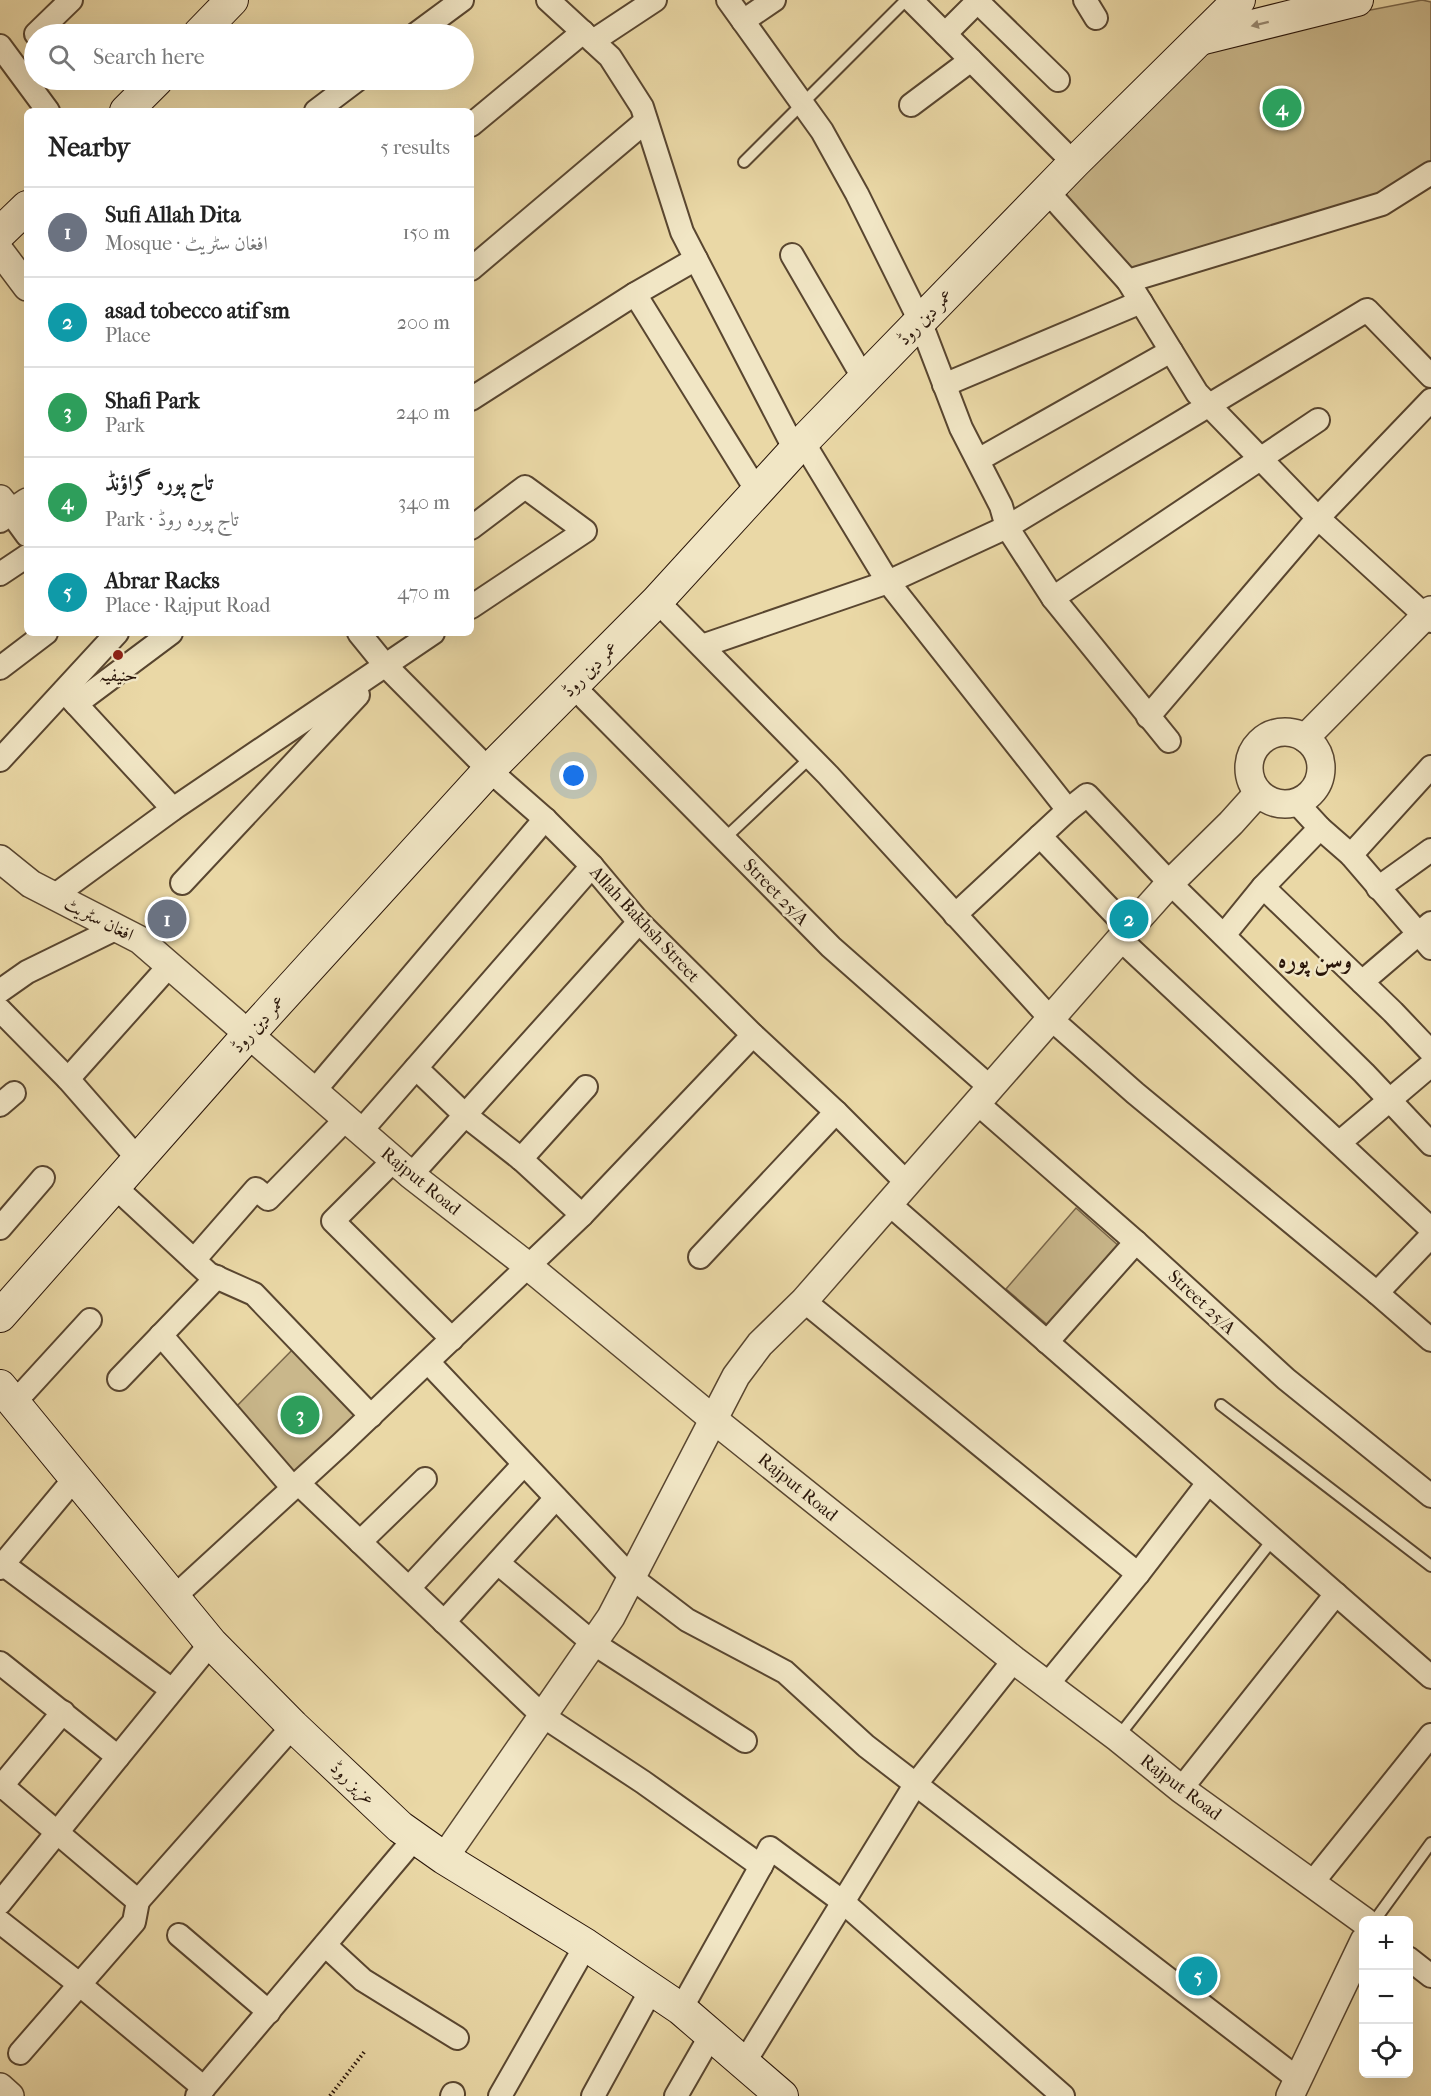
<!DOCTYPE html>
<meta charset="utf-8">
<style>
:root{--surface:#fff;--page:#f6f6f6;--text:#222;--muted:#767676;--line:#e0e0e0;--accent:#8f2418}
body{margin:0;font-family:"IM FELL French Canon",Amiri,serif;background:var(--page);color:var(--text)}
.controls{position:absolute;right:18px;bottom:18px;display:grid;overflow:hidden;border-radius:9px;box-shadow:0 6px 24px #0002}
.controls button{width:54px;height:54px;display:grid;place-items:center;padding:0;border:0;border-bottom:2px solid var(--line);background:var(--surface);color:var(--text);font:30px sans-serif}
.you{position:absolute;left:574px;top:776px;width:21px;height:21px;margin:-15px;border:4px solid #fff;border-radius:50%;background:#1a73e8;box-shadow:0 0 0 9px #1a73e833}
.badge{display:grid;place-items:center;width:39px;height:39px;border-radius:50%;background:var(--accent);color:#fff;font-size:20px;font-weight:700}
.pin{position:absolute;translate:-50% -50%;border:3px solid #fff;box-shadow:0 2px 6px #0006}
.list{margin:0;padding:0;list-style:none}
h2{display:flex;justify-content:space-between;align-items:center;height:78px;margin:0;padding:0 24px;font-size:26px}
h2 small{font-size:20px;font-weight:400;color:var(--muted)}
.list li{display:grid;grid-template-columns:39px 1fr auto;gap:18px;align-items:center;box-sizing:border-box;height:90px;padding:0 24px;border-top:2px solid var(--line)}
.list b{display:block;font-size:22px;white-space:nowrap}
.list p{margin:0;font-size:20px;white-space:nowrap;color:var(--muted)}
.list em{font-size:20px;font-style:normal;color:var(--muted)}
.icon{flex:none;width:33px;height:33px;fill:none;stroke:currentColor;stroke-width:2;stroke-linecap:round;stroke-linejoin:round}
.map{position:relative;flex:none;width:1431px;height:2096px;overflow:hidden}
.search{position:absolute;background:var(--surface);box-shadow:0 6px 24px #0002;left:24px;top:24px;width:450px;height:66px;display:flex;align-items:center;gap:15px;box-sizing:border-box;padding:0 21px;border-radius:33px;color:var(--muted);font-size:22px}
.panel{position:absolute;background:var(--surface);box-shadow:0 6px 24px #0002;left:24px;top:108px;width:450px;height:528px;border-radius:9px}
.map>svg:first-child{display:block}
.green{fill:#c9b78b;stroke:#79664a;stroke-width:1.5}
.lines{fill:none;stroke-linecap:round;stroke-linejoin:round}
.service-casing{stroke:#594630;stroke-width:14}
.minor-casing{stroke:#594630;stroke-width:26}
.tertiary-casing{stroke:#594630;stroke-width:30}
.secondary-casing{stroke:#291509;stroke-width:34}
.path{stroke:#291509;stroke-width:4;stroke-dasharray:1.5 3;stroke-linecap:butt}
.service{stroke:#f1e6c5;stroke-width:10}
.minor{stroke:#f1e6c5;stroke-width:22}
.tertiary{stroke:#f1e6c5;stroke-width:27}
.secondary{stroke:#f1e6c5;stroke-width:32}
.oneway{fill:#978870}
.poi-dot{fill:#8f2418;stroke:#f1e6c5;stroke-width:2}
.labels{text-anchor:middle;stroke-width:5;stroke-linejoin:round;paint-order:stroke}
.street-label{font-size:18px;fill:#291509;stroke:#f1e6c5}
.poi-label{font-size:18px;fill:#291509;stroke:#f1e6c5}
.district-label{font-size:24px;font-weight:bold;fill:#291509;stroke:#f1e6c5}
</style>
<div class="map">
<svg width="1431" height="2096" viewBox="0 0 1431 2096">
<rect width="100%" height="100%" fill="#ead8a6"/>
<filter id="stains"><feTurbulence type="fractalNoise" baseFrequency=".00333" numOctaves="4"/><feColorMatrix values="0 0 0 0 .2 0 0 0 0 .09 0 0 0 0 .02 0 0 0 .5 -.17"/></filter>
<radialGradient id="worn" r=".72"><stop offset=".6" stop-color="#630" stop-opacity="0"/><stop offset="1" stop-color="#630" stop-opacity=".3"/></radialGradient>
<g class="green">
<polygon points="1422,0 1431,2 1431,173 1382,204 1128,281 1047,191 1200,43"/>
<polygon points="1076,1208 1120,1247 1050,1327 1006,1289"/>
<polygon points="300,1342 371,1416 293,1488 229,1414"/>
</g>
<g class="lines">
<defs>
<g id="service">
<polyline points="744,162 906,0"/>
<polyline points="724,839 811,757"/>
<polyline points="1221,1405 1431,1566"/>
<polyline points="1118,1737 1273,1539"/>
<polyline points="1375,1920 1431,1843"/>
</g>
<g id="minor">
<polyline points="548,0 610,57 642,107 682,232 795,450"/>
<polyline points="728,0 822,131 857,194 920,321 961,428 1001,506 1007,527 1053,598 1169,741"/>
<polyline points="911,0 1074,163"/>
<polyline points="1085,0 1096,18"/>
<polyline points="978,2 1058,80"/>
<polyline points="743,21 774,0"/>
<polyline points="36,34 71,0"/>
<polyline points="416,34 462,0"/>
<polyline points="945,34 979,0"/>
<polyline points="593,41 655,0"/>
<polyline points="0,46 48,111"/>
<polyline points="911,105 971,60"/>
<polyline points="316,111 357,80"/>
<polyline points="471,125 583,32"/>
<polyline points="1047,191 1128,281 1197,393 1318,518 1431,621"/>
<polyline points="792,255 864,379"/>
<polyline points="471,269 646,121"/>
<polyline points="1128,281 1382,204 1431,173"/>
<polyline points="635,294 757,491"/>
<polyline points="944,385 1141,302"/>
<polyline points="471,399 635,294 696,259"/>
<polyline points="803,442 888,582 1068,810 1087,795 1170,883 1364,1073 1431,1144"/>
<polyline points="978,460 1171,351"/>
<polyline points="0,521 11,513 27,535"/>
<polyline points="471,528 525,487 585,531 471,607"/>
<polyline points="0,574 27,556"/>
<polyline points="1053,598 1318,420"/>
<polyline points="657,601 828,775 1050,1018 1135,1093 1377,1293 1431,1340"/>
<polyline points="359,633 385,665 489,770 545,819 592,866 639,922 753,1035 836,1112 906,1182"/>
<polyline points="702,646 888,582 1007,527 1367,310 1431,376"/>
<polyline points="0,668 46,633"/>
<polyline points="573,686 831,947 991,1088"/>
<polyline points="64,691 173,809"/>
<polyline points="76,704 171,633"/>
<polyline points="1148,717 1318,518 1431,400"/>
<polyline points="0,760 117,633"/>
<polyline points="1297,803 1320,828 1351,855 1431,948"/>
<polyline points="1040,836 1129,929"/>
<polyline points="1351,855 1431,767"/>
<polyline points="182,883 358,695"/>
<polyline points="1263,887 1393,1012 1431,1052"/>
<polyline points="1378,888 1431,850"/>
<polyline points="54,896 173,809 433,633"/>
<polyline points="955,915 1068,810"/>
<polyline points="1224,935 1263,887 1320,828"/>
<polyline points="1120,939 1431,1229"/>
<polyline points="1362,982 1431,923"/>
<polyline points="0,991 27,972 117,928"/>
<polyline points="0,1010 68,1079 138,1159"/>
<polyline points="416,1068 465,1115 521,1159 582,1215"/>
<polyline points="68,1079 169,966"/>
<polyline points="315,1090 545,819"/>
<polyline points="977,1103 1136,1242 1286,1379 1431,1496"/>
<polyline points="0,1105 14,1093"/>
<polyline points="361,1131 592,866"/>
<polyline points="1339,1143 1431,1065"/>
<polyline points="521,1159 586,1087"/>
<polyline points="394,1160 333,1221 452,1339"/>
<polyline points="411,1175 639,922"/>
<polyline points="114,1186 209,1274 254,1294 371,1416"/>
<polyline points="888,1203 1431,1677"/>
<polyline points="0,1228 43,1178"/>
<polyline points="700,1257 836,1112"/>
<polyline points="194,1260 256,1189 268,1199 347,1118"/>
<polyline points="1377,1293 1431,1236"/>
<polyline points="804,1301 1138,1574"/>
<polyline points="161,1335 293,1488"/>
<polyline points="1047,1342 1136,1242"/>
<polyline points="428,1362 632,1578 687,1620 785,1672 866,1746 1298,2079"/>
<polyline points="119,1379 217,1277"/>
<polyline points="14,1403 90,1320"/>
<polyline points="298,1483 543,1716 643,1782 761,1866 770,1848 843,1902 1063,2096"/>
<polyline points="360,1542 425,1479"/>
<polyline points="0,1562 172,1690"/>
<polyline points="498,1563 593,1643 745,1741"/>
<polyline points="0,1568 75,1478"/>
<polyline points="409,1588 524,1464"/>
<polyline points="173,1598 341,1444 582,1215 753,1035"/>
<polyline points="444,1622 556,1498"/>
<polyline points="0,1663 118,1757 0,1903"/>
<polyline points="1047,1685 1138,1574 1208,1483"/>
<polyline points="118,1757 211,1643"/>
<polyline points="0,1784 138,1901 134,1922 20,2053"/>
<polyline points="0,1788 63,1712"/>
<polyline points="1181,1789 1336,1594"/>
<polyline points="1312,1883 1431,1735"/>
<polyline points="138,1901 293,1726"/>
<polyline points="0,1922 79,1984 204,2088"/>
<polyline points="179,1935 269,2012"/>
<polyline points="325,1945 363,1980 457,2038"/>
<polyline points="1408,1958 1431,1976"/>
<polyline points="681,2009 761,1866"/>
<polyline points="744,2063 915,1785 1014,1660"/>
<polyline points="197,2096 415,1838"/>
<polyline points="452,2096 453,2094"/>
<polyline points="500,2096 586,1945"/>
<polyline points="593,2096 651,1990"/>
<polyline points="676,2096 711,2035"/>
</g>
<g id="tertiary">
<polyline points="0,251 27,287"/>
<polyline points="0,499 11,513 27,502"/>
<circle cx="1285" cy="768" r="36"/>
<polyline points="1305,738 1431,610"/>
<polyline points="0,859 31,884 140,940 411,1175 528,1266 713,1419 1014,1660 1118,1738 1181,1789 1364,1921"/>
<polyline points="444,1858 611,1617 736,1376 760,1344 804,1301 1129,929 1170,883 1231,823 1258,793"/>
<polyline points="0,2087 10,2096"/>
<polyline points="1290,2096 1364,1941"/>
</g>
<g id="secondary">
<polyline points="199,34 232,0"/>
<polyline points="1200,39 1357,0"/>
<polyline points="126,111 157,80"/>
<polyline points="0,233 27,207"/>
<polyline points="0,1316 248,1035 489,770 657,601 795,450 1074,163 1239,0"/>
<polyline points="0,1386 211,1643 293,1726 400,1827 444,1858 586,1945 681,2009 782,2096"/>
</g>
</defs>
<use href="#service" class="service-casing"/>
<use href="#minor" class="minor-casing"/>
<use href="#tertiary" class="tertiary-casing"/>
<use href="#secondary" class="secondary-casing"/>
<polyline class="path" points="330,2096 365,2051"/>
<use href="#service" class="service"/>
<use href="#minor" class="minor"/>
<use href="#tertiary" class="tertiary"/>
<use href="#secondary" class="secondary"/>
</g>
<defs><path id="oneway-solid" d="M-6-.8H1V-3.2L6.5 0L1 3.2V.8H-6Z" transform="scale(1.5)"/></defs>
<use class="oneway" href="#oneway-solid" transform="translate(1260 24) rotate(166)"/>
<circle class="poi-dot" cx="118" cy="655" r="6"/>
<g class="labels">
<g class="street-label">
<text transform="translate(925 317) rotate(-46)" y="6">عمر دین روڈ</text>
<text transform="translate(590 669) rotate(-45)" y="6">عمر دین روڈ</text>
<text transform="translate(776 892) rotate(46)" y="6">Street 25/A</text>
<text transform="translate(99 919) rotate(27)" y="6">افغان سٹریٹ</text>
<text transform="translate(645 924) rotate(47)" y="6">Allah Bakhsh Street</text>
<text transform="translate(258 1024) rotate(-48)" y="6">عمر دین روڈ</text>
<text transform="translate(421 1181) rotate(39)" y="6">Rajput Road</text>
<text transform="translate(1202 1302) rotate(43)" y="6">Street 25/A</text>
<text transform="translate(798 1487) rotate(39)" y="6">Rajput Road</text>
<text transform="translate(353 1783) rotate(43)" y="6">عزیز روڈ</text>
<text transform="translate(1181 1787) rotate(37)" y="6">Rajput Road</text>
</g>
<g class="poi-label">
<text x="118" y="681">حنیفیہ</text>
</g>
<g class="district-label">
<text x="1315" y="968">وسن پورہ</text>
</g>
</g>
<rect width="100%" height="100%" filter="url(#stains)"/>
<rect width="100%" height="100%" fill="url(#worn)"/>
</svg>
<div class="controls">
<button>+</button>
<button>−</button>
<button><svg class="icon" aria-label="locate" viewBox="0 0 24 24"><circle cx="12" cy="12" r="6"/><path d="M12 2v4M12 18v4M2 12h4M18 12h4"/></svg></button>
</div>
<div class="you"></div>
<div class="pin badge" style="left:167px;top:919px;background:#6b7280">1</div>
<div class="pin badge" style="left:1129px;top:919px;background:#0f9aa8">2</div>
<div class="pin badge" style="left:300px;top:1415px;background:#2e9e5b">3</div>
<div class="pin badge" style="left:1282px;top:108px;background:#2e9e5b">4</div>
<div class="pin badge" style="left:1198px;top:1976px;background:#0f9aa8">5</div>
<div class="search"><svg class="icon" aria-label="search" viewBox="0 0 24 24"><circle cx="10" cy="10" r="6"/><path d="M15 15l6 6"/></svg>Search here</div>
<section class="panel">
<h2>Nearby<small>5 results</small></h2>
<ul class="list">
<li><span class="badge" style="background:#6b7280">1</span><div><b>Sufi Allah Dita</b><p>Mosque · افغان سٹریٹ</p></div><em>150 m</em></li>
<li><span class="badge" style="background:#0f9aa8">2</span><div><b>asad tobecco atif sm</b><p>Place</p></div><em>200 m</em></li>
<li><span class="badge" style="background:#2e9e5b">3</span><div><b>Shafi Park</b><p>Park</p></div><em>240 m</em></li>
<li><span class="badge" style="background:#2e9e5b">4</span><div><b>تاج پورہ گراؤنڈ</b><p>Park · تاج پورہ روڈ</p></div><em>340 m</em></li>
<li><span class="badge" style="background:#0f9aa8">5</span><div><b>Abrar Racks</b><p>Place · Rajput Road</p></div><em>470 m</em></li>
</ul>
</section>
</div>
